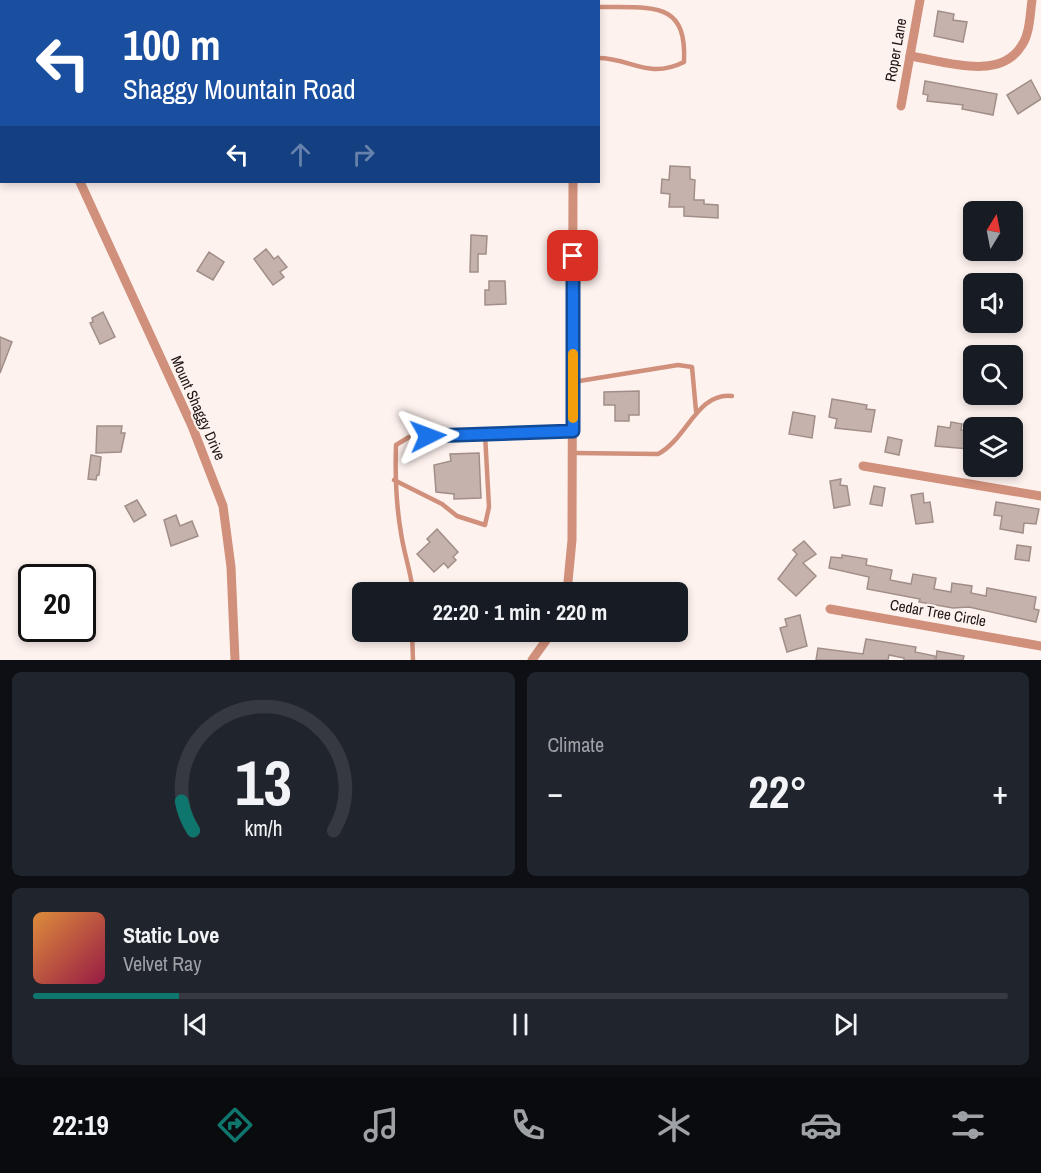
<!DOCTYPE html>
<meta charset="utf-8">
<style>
body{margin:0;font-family:"Archivo Narrow",sans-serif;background:#20242c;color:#f1f3f6;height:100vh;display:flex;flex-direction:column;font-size:22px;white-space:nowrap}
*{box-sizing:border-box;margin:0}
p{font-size:20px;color:#9ea1a6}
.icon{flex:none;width:33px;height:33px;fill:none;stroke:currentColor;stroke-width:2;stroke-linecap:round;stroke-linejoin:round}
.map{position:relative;height:660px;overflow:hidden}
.details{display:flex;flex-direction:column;gap:12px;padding:12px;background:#0d0f14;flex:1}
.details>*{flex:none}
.banner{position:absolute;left:0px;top:0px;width:600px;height:183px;box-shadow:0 3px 9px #0003;background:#1a4fa0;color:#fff;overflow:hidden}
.needle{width:39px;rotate:10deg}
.fabs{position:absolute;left:963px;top:201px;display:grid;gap:12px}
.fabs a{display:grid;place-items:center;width:60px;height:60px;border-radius:9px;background:#171b24;box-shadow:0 3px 9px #0003;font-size:30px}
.speed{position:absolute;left:18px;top:564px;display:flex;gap:12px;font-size:30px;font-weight:700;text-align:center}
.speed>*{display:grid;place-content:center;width:78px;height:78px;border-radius:50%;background:#171b24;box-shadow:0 3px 9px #0003;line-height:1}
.speed .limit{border:3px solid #111;border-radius:9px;background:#fff;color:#111}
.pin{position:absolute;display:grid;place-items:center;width:51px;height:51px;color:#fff;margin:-26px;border-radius:12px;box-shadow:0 3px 9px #0006}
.me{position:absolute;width:66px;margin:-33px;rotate:87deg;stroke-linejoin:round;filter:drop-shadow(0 0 4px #0008)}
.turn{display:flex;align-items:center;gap:21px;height:126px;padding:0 24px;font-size:27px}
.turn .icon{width:78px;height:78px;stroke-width:2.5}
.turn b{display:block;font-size:42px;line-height:51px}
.lanes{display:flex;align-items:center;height:57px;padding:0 24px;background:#0003;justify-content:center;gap:30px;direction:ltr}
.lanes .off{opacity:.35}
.big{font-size:45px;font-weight:800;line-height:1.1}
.details .tile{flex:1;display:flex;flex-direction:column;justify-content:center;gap:9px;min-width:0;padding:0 21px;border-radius:9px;background:#20242c}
.details .dial{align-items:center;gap:0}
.dial svg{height:156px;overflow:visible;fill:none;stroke:#363941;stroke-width:7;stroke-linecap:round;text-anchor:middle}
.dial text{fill:#f1f3f6;stroke:none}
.song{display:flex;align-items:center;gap:18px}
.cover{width:72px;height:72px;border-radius:9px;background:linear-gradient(135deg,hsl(30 70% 55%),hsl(340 70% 35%))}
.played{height:6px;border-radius:3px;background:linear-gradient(90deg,#0f766e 15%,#363941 15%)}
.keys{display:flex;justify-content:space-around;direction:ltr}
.heat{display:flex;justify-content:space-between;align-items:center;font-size:33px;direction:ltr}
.details .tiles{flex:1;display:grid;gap:12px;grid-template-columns:1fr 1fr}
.tile:last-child{grid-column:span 2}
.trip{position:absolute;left:352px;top:582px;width:336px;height:60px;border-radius:9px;background:#171b24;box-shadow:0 3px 9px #0003;font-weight:800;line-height:60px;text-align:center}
.menu{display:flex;height:96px;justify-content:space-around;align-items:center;background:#090b0e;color:#9ea1a6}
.menu .icon{width:42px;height:42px}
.menu .on{color:#0f766e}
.menu b{font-size:27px;color:#f1f3f6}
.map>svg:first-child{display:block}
</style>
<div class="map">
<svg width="1041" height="660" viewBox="0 0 1041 660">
<rect width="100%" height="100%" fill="#fef2ee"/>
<g fill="#c5b2ac" stroke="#a18e88" stroke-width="1.5">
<polygon points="938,11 954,14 953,20 967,22 963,42 934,36"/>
<polygon points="1031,80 1041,99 1018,114 1007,95"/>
<polygon points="925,81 997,94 993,115 962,109 963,105 927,101 928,95 923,94"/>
<polygon points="670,166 690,167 690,179 695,180 694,200 704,200 704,204 718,205 718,218 684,216 684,207 669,207 670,194 661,193 662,179 669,180"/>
<polygon points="471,235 487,236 486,254 478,254 478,272 470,272"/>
<polygon points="266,249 274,259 278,256 287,267 280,272 284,277 273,285 254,259"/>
<polygon points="209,252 224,262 213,280 197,271"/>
<polygon points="489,281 505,281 506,304 485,305 485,290 489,290"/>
<polygon points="103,312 115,337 100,344 90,323 93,322 92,318"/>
<polygon points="0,337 12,342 0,373"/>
<polygon points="639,391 639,415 629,415 629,421 615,421 615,405 604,405 604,392"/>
<polygon points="832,399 867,405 866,409 875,410 871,432 835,428 837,419 829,417"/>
<polygon points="793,412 815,416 812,438 789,434"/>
<polygon points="951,422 962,424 961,430 972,432 969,449 935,446 938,426 950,428"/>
<polygon points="97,426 122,426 121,433 125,433 121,452 96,453"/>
<polygon points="888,437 902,440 899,455 885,452"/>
<polygon points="479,453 481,498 454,499 454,494 436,492 434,465 451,461 450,454"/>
<polygon points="91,455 101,457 99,475 97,475 96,480 88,479"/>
<polygon points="841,479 840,485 847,486 850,505 834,508 830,481"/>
<polygon points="874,486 885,488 882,506 870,504"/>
<polygon points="923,493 924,503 930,502 933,522 916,524 911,495"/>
<polygon points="137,500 146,515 134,522 125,506"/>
<polygon points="996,502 1039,509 1036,524 1024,523 1023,533 1000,529 1002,516 994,515"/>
<polygon points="176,515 180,526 192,521 198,536 171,546 164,520"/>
<polygon points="437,529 458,552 453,557 456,560 448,568 444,563 434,572 417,554 430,542 427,539"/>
<polygon points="804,541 816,554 803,563 816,576 796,596 778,579 797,554 793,550"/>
<polygon points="1017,545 1031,547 1029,561 1015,559"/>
<polygon points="842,555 867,559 866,565 892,570 890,580 911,584 913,574 936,578 934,589 951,592 952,583 972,586 971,593 986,596 987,588 1036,597 1034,609 1039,610 1036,622 969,607 953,608 919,602 920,599 867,589 869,577 829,568 831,557 842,558"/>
<polygon points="800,615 807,646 787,652 780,628 787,626 785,619"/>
<polygon points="866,639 916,647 915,652 935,656 935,660 904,660 904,658 889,655 888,660 816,660 818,648 863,654"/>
<polygon points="937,651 964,656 963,660 936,660"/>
</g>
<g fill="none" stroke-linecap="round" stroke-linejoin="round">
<g stroke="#d0907b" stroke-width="4.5">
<path d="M598 7C653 8 687 0 684 62 648 80 631 58 598 58"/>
<polyline points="573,382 678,365 692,367 696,411"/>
<path d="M573 453 658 454C687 439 697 392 732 396"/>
<polyline points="394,480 442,504 457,516 485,525 489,507 485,434"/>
<path d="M413 592C411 572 404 554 401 533 396 504 395 475 396 445L409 437 571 431"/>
<polyline points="412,632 413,660"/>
</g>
<g stroke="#d0907b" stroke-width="9">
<polyline points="29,0 30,2"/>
<polyline points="573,2 573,0"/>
<path d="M910 56C944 61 1000 82 1022 45 1030 33 1030 14 1032 0"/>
<polyline points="901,106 920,0"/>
<polyline points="80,182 192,426 223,506 231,567 235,660"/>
<polyline points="863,466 1041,496"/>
<polyline points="567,592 572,540 573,182"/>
<polyline points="830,609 1041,646"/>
<polyline points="532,660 552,632"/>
</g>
</g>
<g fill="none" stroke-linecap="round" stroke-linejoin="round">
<defs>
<polyline id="route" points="428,436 573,431 573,256"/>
</defs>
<use href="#route" stroke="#114b97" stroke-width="15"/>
<use href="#route" stroke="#1a73e8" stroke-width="10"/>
<polyline stroke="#f59e0b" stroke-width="10" points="573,354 573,418"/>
</g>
<g text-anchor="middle" stroke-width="4.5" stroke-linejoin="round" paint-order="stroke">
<g font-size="15" fill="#1c1513" stroke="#fef2ee">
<text transform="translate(896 50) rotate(-80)" y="5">Roper Lane</text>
<text transform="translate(198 408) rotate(66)" y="5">Mount Shaggy Drive</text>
<text transform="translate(938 613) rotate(10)" y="5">Cedar Tree Circle</text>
</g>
</g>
</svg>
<div class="fabs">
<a><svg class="needle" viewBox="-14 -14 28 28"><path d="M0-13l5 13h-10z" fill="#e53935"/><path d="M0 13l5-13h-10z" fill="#9ea1a6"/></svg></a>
<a><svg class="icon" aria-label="sound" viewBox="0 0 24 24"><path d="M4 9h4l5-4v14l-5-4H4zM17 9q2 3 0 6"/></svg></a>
<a><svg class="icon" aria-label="search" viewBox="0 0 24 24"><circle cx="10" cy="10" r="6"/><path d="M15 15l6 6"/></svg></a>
<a><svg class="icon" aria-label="layers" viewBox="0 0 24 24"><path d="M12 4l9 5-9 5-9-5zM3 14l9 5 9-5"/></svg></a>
</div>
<div class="speed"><div class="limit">20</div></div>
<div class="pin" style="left:573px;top:256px;background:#d93025"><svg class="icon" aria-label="arrive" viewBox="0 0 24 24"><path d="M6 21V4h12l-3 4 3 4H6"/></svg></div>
<svg class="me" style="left:428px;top:436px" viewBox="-20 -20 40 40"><path d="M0-17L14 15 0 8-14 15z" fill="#1a73e8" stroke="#fff" stroke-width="4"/></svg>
<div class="trip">22:20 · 1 min · 220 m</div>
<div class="banner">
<div class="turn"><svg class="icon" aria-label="left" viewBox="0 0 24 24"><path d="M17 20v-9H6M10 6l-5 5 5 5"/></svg><div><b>100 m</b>Shaggy Mountain Road</div></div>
<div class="lanes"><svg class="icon" aria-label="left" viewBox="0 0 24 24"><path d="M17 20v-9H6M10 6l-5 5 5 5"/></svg><svg class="icon off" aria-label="ahead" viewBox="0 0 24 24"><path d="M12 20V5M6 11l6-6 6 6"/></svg><svg class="icon off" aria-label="right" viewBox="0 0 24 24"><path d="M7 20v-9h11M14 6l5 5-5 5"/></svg></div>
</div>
</div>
<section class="details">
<div class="tiles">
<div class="tile dial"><svg viewBox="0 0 100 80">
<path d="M14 69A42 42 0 1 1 86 69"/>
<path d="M14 69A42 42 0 0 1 8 54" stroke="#0f766e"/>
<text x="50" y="56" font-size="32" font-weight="700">13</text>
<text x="50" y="72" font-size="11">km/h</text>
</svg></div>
<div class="tile"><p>Climate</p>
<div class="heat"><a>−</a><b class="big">22°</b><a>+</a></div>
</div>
<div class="tile">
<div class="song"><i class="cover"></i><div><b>Static Love</b><p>Velvet Ray</p></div></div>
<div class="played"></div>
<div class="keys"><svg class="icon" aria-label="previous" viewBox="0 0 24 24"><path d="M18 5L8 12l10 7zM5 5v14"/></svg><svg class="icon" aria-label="pause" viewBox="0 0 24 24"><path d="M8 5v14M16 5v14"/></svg><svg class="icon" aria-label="next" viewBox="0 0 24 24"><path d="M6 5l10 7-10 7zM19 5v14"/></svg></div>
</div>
</div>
</section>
<nav class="menu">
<b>22:19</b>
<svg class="icon on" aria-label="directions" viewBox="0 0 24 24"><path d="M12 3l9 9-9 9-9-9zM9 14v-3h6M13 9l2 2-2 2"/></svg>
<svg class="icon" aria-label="music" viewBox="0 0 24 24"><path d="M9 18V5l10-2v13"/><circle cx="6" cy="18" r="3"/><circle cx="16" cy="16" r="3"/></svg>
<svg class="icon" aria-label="phone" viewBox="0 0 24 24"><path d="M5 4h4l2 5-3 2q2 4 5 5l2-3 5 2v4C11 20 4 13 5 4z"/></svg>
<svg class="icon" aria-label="climate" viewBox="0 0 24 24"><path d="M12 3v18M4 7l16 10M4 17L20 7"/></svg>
<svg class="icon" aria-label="car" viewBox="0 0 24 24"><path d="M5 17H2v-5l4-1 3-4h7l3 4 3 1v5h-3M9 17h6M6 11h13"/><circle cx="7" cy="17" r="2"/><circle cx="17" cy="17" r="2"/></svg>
<svg class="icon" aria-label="filters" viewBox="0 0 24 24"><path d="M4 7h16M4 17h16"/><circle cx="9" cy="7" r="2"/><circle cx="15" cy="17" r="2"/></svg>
</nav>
